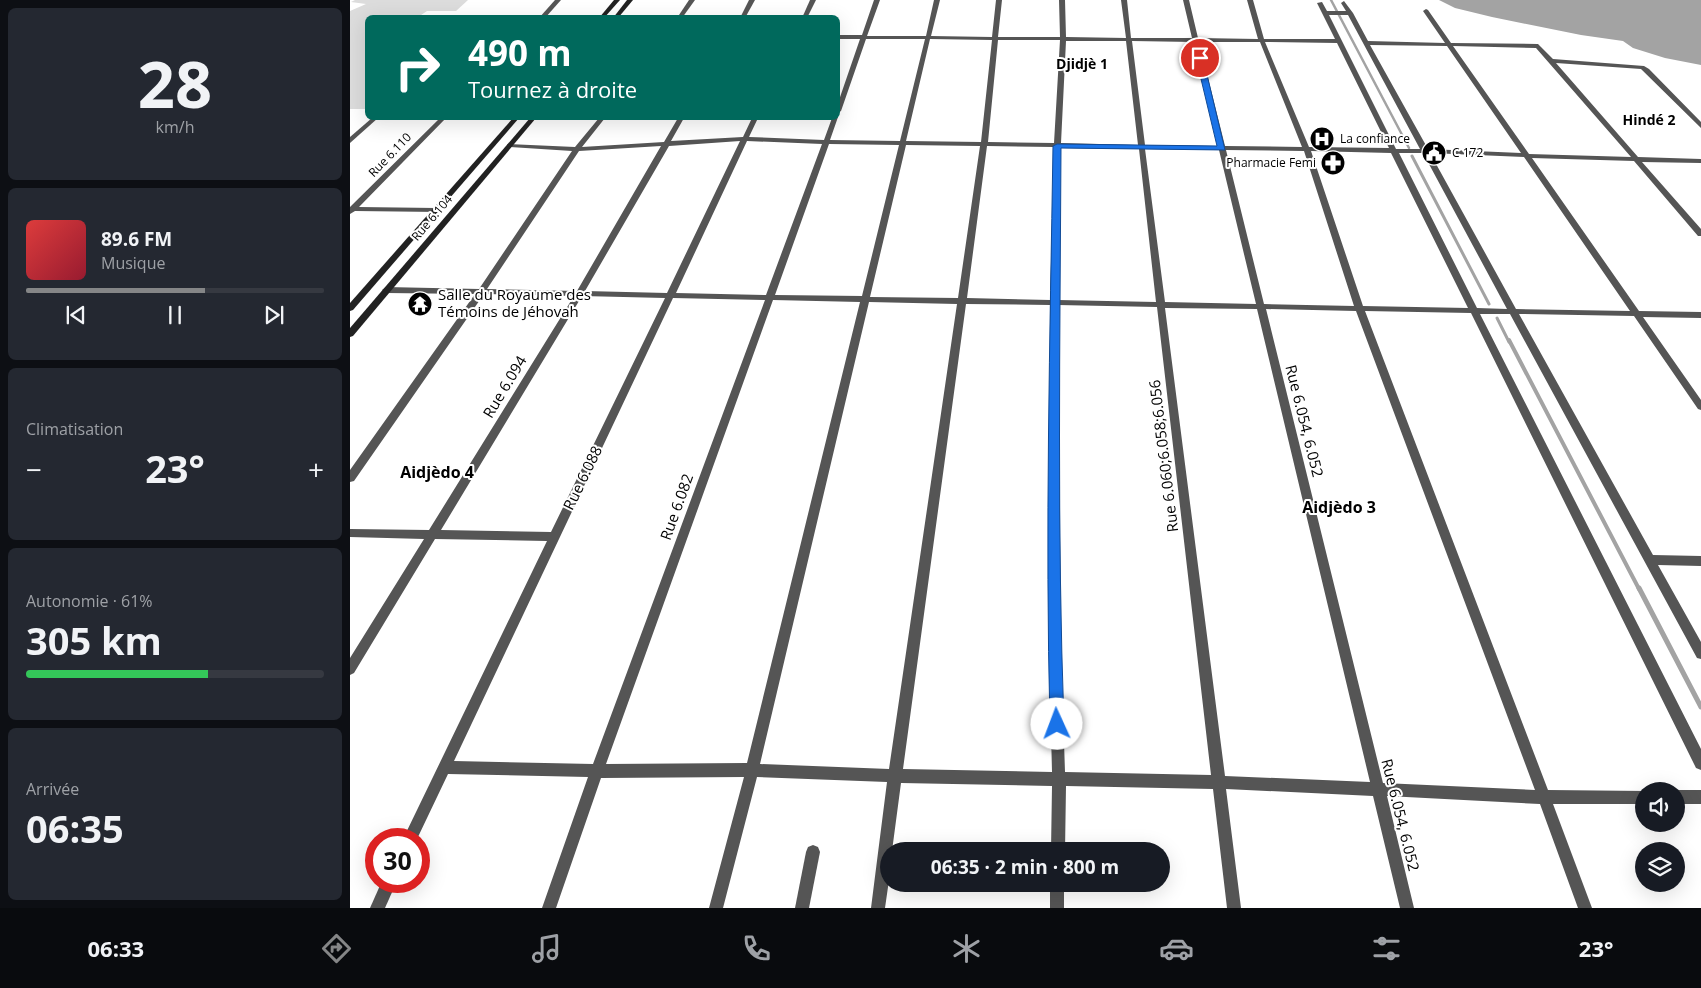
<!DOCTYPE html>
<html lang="fr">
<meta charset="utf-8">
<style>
body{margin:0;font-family:"Open Sans",sans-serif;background:#242831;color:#f1f3f6;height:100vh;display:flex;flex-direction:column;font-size:19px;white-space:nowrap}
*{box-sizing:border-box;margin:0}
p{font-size:16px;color:#9ea1a6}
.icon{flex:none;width:28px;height:28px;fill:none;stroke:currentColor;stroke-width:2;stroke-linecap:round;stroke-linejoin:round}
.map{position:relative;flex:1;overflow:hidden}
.drawer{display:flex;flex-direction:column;gap:8px;padding:8px;background:#0d0f14;width:350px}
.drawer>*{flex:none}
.hud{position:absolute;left:15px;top:15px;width:475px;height:105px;border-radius:8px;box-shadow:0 5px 20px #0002;background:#00695c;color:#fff;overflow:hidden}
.tools{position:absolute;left:1285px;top:782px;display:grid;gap:10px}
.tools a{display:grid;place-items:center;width:50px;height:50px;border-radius:50%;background:#171b24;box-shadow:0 5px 20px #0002;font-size:25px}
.speed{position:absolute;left:15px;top:828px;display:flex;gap:10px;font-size:25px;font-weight:700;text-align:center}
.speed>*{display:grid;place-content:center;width:65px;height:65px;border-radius:50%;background:#171b24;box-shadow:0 5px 20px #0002;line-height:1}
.speed .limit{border:8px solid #d22;background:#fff;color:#111}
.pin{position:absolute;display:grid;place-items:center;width:42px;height:42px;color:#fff;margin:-21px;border:2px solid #fff;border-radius:50%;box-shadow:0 1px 5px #0007}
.me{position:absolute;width:55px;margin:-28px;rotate:358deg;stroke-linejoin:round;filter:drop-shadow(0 0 4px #0008)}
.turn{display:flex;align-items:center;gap:18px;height:105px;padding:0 20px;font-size:22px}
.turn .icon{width:65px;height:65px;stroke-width:2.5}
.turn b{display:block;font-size:35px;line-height:42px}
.big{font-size:38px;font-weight:700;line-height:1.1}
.drawer .tile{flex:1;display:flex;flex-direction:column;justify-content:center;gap:8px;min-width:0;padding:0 18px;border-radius:8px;background:#242831}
.drawer .dial{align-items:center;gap:0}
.dial b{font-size:65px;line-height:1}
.song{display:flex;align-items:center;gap:15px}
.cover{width:60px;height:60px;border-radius:8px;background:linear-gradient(135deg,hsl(0 70% 55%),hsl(350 70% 35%))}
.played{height:5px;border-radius:2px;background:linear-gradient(90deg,#858687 60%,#363941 60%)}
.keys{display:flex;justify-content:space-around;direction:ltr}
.heat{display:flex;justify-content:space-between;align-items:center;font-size:28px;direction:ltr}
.charge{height:8px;border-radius:4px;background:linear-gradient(90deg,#34c759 61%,#363941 0)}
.trip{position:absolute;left:530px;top:842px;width:290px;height:50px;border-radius:25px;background:#171b24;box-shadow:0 5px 20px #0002;font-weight:700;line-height:50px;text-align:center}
.dock{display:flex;height:80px;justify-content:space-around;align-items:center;background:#090b0e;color:#9ea1a6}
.dock .icon{width:35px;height:35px}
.dock .selected{color:#858687}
.dock b{font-size:22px;color:#f1f3f6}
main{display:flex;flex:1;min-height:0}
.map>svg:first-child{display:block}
</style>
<main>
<section class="drawer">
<div class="tile dial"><b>28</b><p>km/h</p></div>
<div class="tile">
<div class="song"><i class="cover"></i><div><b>89.6 FM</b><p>Musique</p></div></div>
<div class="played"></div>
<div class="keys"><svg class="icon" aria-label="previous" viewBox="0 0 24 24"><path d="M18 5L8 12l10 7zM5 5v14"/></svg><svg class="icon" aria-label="pause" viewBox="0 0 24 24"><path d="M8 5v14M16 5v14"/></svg><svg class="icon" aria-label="next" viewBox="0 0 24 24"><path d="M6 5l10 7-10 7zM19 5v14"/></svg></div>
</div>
<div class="tile"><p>Climatisation</p>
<div class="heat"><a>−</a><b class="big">23°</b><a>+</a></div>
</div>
<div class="tile"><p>Autonomie · 61%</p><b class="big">305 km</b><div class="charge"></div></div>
<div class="tile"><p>Arrivée</p><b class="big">06:35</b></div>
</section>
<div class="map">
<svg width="1351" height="908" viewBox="0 0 1351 908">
<rect width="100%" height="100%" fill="#fff"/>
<polygon fill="#dcdcdc" points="5,0 118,0 106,11 77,11 68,17 18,18 17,109 0,109 0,11 16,4 1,2"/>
<polygon fill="#a3a3a3" points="1089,0 1351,0 1351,65 1315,58 1283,48 1273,41 1231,35 1142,17 1105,8"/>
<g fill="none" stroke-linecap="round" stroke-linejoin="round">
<polyline stroke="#a3a3a3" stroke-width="2.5" points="981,0 1059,148"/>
<g stroke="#a3a3a3" stroke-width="3">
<polyline points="1062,156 1139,304"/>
<polyline points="1147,318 1159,342"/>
</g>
<polyline stroke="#a3a3a3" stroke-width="4" points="1159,340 1289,589"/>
<polyline stroke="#a3a3a3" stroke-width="5" points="1289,588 1351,707"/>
<g fill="#555" fill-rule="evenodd">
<polygon points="205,0 211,0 195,18 189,18"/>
<polygon points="339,0 345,0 332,18 327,18"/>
<polygon points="399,0 405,0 395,18 390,18"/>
<polygon points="460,0 466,0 457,18 452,18"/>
<path d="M524 0H530L517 36H576L584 0H590L581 36 642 37 646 0H652L648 37H710L709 0H715L716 37 776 38 771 0H777L781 38H842L833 0H839L848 38 908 39 897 0H903L914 39H985L967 3 972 2 977 11H996L991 3 994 1 1003 13 1018 41 1095 43 1073 11 1076 9 1078 10 1101 43 1188 44 1203 59 1294 66 1299 69 1351 122V128L1291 69 1206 63 1288 157 1351 159V163L1292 162 1351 229V236H1348L1284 161 1182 158 1289 311 1351 312V318L1293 317 1351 400V410L1348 409 1284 316 1169 314 1303 555 1351 556V566L1308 565 1351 642V659L1347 658 1160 314H1130L1351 749V770L1346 768 1121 313 1015 311 1198 790 1296 791H1294V804H1203L1242 908H1228L1190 804 1037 796 1064 908H1050L1023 796 876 789 891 908H877L863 789 716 786 715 851H701L702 786 551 783 542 851H539V880L535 908H521L537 782 407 777 373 908H359L394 777 251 778 206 908H192L238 777 98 774 67 839H53L197 541 85 539 4 673 0 675V658L74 539 0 537V529L79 530 224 296 134 294 4 481 0 482V470L125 294 36 293 32 290 36 287 129 289 222 151 160 147 157 145 158 144 225 147 249 118H255L232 147 314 142 328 118H334L321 141 393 137 402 118H408L399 137 474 140 482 118 488 117 480 140 550 141 575 39H516L491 111 488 113V103L510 39H488V35H512ZM979 15H998L1070 149H1046ZM580 39 642 40 631 142 556 141ZM648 40H710L704 143 638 142ZM716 41H776L788 145 711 143ZM782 41 843 42 868 146 795 145ZM849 42H910L952 147 875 146ZM915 42 987 43 1039 148 959 147ZM1020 45 1097 46 1171 153 1078 149ZM1103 46 1186 48 1281 157 1179 154ZM390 141 317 293 235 291 319 146ZM397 141 472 144 416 295 326 293ZM479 144 549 145 512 296 425 295ZM556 145 630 146 608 298 520 297ZM311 146 227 291 137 289 229 151ZM637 146 704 147 700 300 617 298ZM710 148 789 149 806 302 708 300ZM795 149 869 150 906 304 815 302ZM876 150 954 151 1004 306 914 304ZM961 151 1041 153 1118 308 1013 306ZM1049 153H1073L1157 309 1127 308ZM1080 153 1174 157 1280 311 1166 309ZM232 296 315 298 201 532 91 530ZM323 298 415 300 243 764 104 761ZM423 300 510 302 397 763 256 764ZM519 302 607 304 539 769 410 764ZM616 304 700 305 699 651 702 772 553 769ZM708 305 807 307 861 775 715 772 711 651ZM815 308 907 309 1020 782 875 776ZM916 309 1006 311 1185 790 1033 783Z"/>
<polygon points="22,118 28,118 0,143 0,137"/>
<polygon points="90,118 96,118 9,207 86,208 90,210 89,212 5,211 0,214 0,207"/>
<polygon points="1326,790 1351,790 1351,804 1326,804 1326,791 1324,791"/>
<polygon points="463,845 468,847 470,852 459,908 445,908 456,852 458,847"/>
<polygon points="32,881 47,881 35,908 20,908"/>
<rect x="700" y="884" width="14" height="24"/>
</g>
<g fill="#222" fill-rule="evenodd">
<polygon points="264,0 270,0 254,18 249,18"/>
<polygon points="277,0 283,0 268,18 263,18"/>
<polygon points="163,118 169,118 3,310 0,311 0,303"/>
<polygon points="180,118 186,118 3,336 0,337 0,328"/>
</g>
</g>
<path fill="#1a73e8" stroke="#114b97" d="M850 56 853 58 875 150 711 148C710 340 707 532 714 724L712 729 707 731 702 729 700 724C695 531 700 339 703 146L707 144 867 146 846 58Z"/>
<defs>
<symbol id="hospital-disc" viewBox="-11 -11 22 22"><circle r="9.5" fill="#000" stroke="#fff"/><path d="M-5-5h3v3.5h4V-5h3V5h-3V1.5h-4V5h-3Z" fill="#fff"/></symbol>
<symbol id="civic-disc" viewBox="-11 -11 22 22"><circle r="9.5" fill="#000" stroke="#fff"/><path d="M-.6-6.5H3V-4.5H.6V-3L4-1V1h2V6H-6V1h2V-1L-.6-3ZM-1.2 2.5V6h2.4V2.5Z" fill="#fff"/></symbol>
<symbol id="pharmacy-disc" viewBox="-11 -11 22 22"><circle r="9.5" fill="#000" stroke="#fff"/><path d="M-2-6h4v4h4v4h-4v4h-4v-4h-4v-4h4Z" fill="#fff"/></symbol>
<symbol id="temple-disc" viewBox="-11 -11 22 22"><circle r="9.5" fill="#000" stroke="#fff"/><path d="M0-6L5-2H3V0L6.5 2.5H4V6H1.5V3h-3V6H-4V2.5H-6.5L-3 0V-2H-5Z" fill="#fff"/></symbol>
</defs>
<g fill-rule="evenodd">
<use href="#hospital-disc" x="958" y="125" width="28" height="28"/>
<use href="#civic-disc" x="1070" y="139" width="28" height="28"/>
<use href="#pharmacy-disc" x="969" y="149" width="28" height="28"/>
<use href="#temple-disc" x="56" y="290" width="28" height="28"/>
</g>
<g text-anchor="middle" stroke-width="4" stroke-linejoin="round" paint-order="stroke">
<g font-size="12" fill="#000" stroke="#fff" text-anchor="start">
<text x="990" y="143">La confiance</text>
<text x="1102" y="157">C 172</text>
<text x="966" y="167" text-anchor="end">Pharmacie Femi</text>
</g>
<g font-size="12" fill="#000" stroke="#fff">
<text transform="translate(40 155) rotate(-46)" y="4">Rue 6.110</text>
<text transform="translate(82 218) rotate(-50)" y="4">Rue 6.104</text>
</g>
<g font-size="14" font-weight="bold" fill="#000" stroke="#fff">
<text x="732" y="69">Djidjè 1</text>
<text x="1299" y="125">Hindé 2</text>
</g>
<g font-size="15" fill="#000" stroke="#fff" text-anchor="start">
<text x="88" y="300">Salle du Royaume des<tspan x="88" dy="17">Témoins de Jéhovah</tspan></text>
</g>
<g font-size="15" fill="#000" stroke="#fff">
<text transform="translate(155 387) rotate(-59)" y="5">Rue 6.094</text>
<text transform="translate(954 421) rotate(76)" y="5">Rue 6.054, 6.052</text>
<text transform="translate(814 456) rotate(-97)" y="5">Rue 6.060;6.058;6.056</text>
<text transform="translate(233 478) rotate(-64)" y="5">Rue 6.088</text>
<text transform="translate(327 507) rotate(-70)" y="5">Rue 6.082</text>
<text transform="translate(1050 815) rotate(76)" y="5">Rue 6.054, 6.052</text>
</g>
<g font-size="16" font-weight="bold" fill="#000" stroke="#fff">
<text x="87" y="478">Aidjèdo 4</text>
<text x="989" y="513">Aidjèdo 3</text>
</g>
</g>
</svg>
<div class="tools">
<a><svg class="icon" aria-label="sound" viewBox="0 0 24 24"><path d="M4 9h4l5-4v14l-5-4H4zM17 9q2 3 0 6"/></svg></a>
<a><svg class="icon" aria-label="layers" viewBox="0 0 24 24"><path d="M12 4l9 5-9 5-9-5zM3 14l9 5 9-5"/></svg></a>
</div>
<div class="speed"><div class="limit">30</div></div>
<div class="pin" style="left:850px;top:58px;background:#d93025"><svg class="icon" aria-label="arrive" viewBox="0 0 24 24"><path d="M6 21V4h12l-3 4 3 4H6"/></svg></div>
<svg class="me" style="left:707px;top:724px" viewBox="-20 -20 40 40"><circle r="19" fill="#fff"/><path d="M0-13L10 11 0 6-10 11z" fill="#1a73e8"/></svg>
<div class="trip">06:35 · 2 min · 800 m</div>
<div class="hud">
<div class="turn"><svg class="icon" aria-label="right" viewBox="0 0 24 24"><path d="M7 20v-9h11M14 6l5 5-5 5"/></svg><div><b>490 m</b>Tournez à droite</div></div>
</div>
</div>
</main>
<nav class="dock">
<b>06:33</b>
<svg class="icon selected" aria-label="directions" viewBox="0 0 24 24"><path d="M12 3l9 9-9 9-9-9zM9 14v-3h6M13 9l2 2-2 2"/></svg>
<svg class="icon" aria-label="music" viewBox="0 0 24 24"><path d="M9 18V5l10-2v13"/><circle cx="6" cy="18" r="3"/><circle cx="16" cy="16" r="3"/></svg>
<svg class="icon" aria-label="phone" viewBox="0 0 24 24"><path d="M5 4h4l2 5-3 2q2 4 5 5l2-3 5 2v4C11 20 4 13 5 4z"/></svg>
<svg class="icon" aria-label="climate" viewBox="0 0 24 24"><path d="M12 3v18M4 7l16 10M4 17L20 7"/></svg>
<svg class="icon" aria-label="car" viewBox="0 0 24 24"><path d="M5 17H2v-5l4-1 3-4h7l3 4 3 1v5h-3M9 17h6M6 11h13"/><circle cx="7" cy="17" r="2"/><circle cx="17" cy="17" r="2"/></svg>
<svg class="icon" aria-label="filters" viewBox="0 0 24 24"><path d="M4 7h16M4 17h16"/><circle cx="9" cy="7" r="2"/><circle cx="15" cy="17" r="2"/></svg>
<b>23°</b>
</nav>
